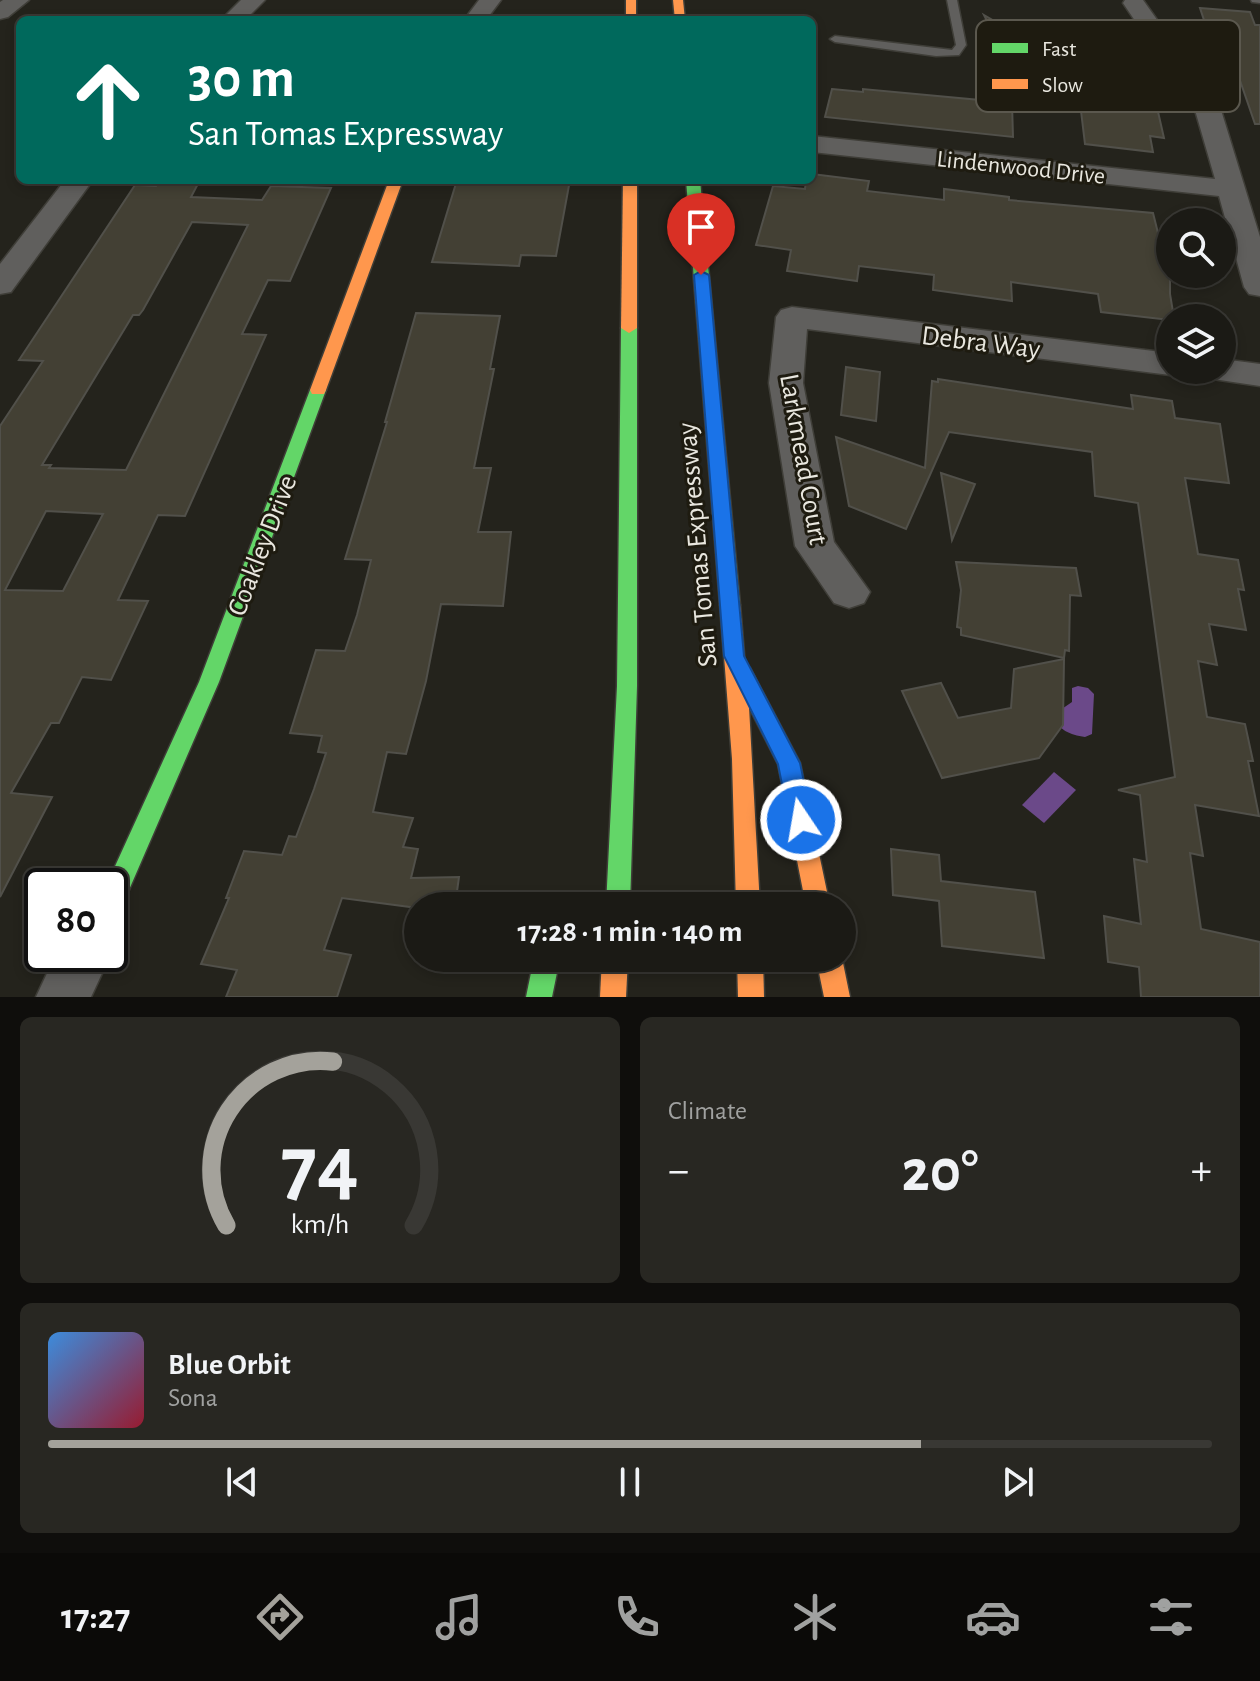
<!DOCTYPE html>
<meta charset="utf-8">
<style>
body{margin:0;font-family:"Alegreya Sans",sans-serif;background:#282722;color:#f1f3f6;height:100vh;display:flex;flex-direction:column;font-size:30px;white-space:nowrap}
*{box-sizing:border-box;margin:0}
p{font-size:26px;color:#a0a1a0}
.icon{flex:none;width:44px;height:44px;fill:none;stroke:currentColor;stroke-width:2;stroke-linecap:round;stroke-linejoin:round}
.map{position:relative;height:997px;overflow:hidden}
.details{display:flex;flex-direction:column;gap:20px;padding:20px;background:#0f0e0c;flex:1}
.details>*{flex:none}
.banner{position:absolute;left:16px;top:16px;width:800px;height:168px;border-radius:12px;box-shadow:0 4px 12px #0003,0 0 0 2px #393834;background:#00695c;color:#fff;overflow:hidden}
.controls{position:absolute;left:1156px;top:208px;display:grid;gap:16px}
.controls a{display:grid;place-items:center;width:80px;height:80px;border-radius:50%;background:#1b1a15;box-shadow:0 4px 12px #0003,0 0 0 2px #393834;font-size:40px}
.speed{position:absolute;left:24px;top:868px;display:flex;gap:16px;font-size:40px;font-weight:700;text-align:center}
.speed>*{display:grid;place-content:center;width:104px;height:104px;border-radius:50%;background:#1b1a15;box-shadow:0 4px 12px #0003,0 0 0 2px #393834;line-height:1}
.speed .limit{border:4px solid #111;border-radius:12px;background:#fff;color:#111}
.pin{position:absolute;display:grid;place-items:center;width:68px;height:68px;color:#fff;margin:-82px -34px;border-radius:50% 50% 50% 0;rotate:-45deg;box-shadow:0 0 8px #0007}
.pin .icon{rotate:45deg}
.me{position:absolute;width:88px;margin:-44px;rotate:348deg;stroke-linejoin:round;filter:drop-shadow(0 0 6px #0008)}
.turn{display:flex;align-items:center;gap:28px;height:168px;padding:0 40px;font-size:36px}
.turn .icon{width:104px;height:104px;stroke-width:2.5}
.turn b{display:block;font-size:56px;line-height:68px}
.big{font-size:60px;font-weight:600;line-height:1.1}
.details .tile{flex:1;display:flex;flex-direction:column;justify-content:center;gap:12px;min-width:0;padding:0 28px;border-radius:12px;background:#282722}
.details .dial{align-items:center;gap:0}
.dial svg{height:208px;overflow:visible;fill:none;stroke:#393834;stroke-width:7;stroke-linecap:round;text-anchor:middle}
.dial text{fill:#f1f3f6;stroke:none}
.song{display:flex;align-items:center;gap:24px}
.cover{width:96px;height:96px;border-radius:12px;background:linear-gradient(135deg,hsl(210 70% 55%),hsl(350 70% 35%))}
.played{height:8px;border-radius:4px;background:linear-gradient(90deg,#a4a29b 75%,#393834 75%)}
.keys{display:flex;justify-content:space-around;direction:ltr}
.heat{display:flex;justify-content:space-between;align-items:center;font-size:44px;direction:ltr}
.details .tiles{flex:1;display:grid;gap:20px;grid-template-columns:1fr 1fr}
.tile:last-child{grid-column:span 2}
.trip{position:absolute;left:404px;top:892px;width:452px;height:80px;border-radius:40px;background:#1b1a15;box-shadow:0 4px 12px #0003,0 0 0 2px #393834;font-weight:600;line-height:80px;text-align:center}
.tab-bar{display:flex;height:128px;justify-content:space-around;align-items:center;background:#0b0a08;color:#a0a1a0}
.tab-bar .icon{width:56px;height:56px}
.tab-bar .on{color:#a4a29b}
.tab-bar b{font-size:36px;color:#f1f3f6}
.map>svg:first-child{display:block}
</style>
<div class="map">
<svg width="1260" height="997" viewBox="0 0 1260 997">
<rect width="100%" height="100%" fill="#24231c"/>
<g fill="#6b4989">
<path d="M1078 686 1088 688 1094 694 1092 734 1085 737C1070 735 1058 730 1053 715L1072 702V688Z"/>
<polygon points="1054,772 1076,790 1044,823 1022,805"/>
</g>
<g fill="#434034" stroke="#51504a" stroke-width="2" fill-rule="evenodd">
<polygon points="1200,8 1250,12 1255,25 1260,25 1260,124 1255,124 1235,66 1231,66 1221,42 1211,41"/>
<polygon points="984,15 1086,74 1151,81 1164,138 1150,136 1153,152 1085,144 1081,111 1011,69"/>
<polygon points="832,89 863,92 863,89 1012,103 1013,137 825,117"/>
<polygon points="812,174 869,181 867,191 944,200 944,189 1009,197 1009,200 1153,213 1158,233 1170,234 1170,294 1174,318 1170,320 1101,312 1098,294 1011,282 1012,301 933,290 934,275 859,266 857,281 787,271 791,250 756,245 773,186 805,189 806,180 812,180"/>
<path d="M160 180H200L191 197 262 200 271 186 331 188 290 281 268 280 242 334 266 335 185 516 158 515 118 600 148 601 111 680 82 677 59 723H51L11 793 52 797 0 897V426L43 361 19 360 135 185 156 186ZM192 222 248 225 126 470 49 468 51 465H42L133 315H139L143 310ZM46 511 103 514 63 591 5 590Z"/>
<polygon points="457,180 570,180 556,256 521,255 519,266 432,262"/>
<polygon points="416,313 500,316 490,369 494,369 474,468 491,468 478,532 511,532 503,606 441,604 426,681 406,754 387,752 373,812 413,818 403,847 418,849 411,878 459,877 455,906 418,905 418,908 342,898 324,950 351,955 337,997 226,997 237,970 201,964 229,898 226,898 244,851 282,855 289,836 296,837 314,789 326,753 318,752 322,736 290,733 316,650 345,651 357,615 371,560 345,559 387,422 385,422"/>
<polygon points="846,367 880,372 876,421 841,415"/>
<polygon points="938,379 1133,409 1131,395 1172,401 1175,418 1220,424 1229,483 1185,478 1198,554 1238,560 1244,590 1238,589 1246,630 1209,624 1217,665 1198,661 1207,717 1245,724 1253,761 1248,761 1259,816 1195,805 1203,856 1190,853 1201,929 1260,942 1260,997 1141,997 1139,967 1108,962 1104,916 1141,924 1134,859 1147,862 1140,795 1118,790 1175,777 1138,503 1095,496 1092,452 949,432 906,529 849,506 836,437 925,468 932,381 938,382"/>
<polygon points="941,473 975,484 952,540"/>
<polygon points="956,562 1076,568 1081,596 1070,595 1069,651 1065,650 1064,658 961,635 961,628 957,627 961,590"/>
<polygon points="1064,659 1063,725 1039,758 942,778 902,691 941,683 958,718 1011,708 1014,669"/>
<polygon points="891,849 939,855 941,881 1035,892 1044,958 942,946 939,901 893,895"/>
</g>
<g fill="none" stroke-linecap="round" stroke-linejoin="round">
<defs>
<g id="lane">
<polygon points="947,0 957,0 966,45 959,55 936,56 835,42 830,39 835,36 952,50 956,45"/>
<polygon points="1251,0 1260,0 1260,3 1252,2"/>
</g>
<g id="street">
<polygon points="3,0 29,0 8,17 0,19 0,2"/>
<polygon points="241,0 265,0 245,20 221,20"/>
<polygon points="479,0 501,0 486,20 464,20"/>
<polygon points="1125,0 1143,0 1221,110 1260,237 1260,296 1249,294 1244,287 1219,196 812,152 812,136 1215,179 1195,110 1159,57 1106,54 1102,49 1106,44 1150,43 1123,3"/>
<polygon points="65,180 93,180 11,292 0,294 0,264"/>
<polygon points="792,307 1170,353 1170,370 1183,370 1170,375 807,329 803,383 834,542 870,592 864,603 849,608 834,603 795,546 769,383 776,317 781,310"/>
<polygon points="1222,359 1260,364 1260,386 1206,378 1201,370 1222,370"/>
<polygon points="110,953 111,954 91,997 36,997 56,954"/>
</g>
<g id="fast">
<polygon points="686,180 700,180 740,605 737,611 730,613 723,611 720,605"/>
<polygon points="629,323 637,328 637,686 630,906 606,906 617,686 621,328"/>
<polygon points="318,385 326,390 219,682 119,913 110,916 110,886 106,886 199,682 310,390"/>
<polygon points="534,958 560,958 552,997 526,997"/>
</g>
<g id="slow">
<rect x="626" y="0" width="10" height="20"/>
<polygon points="673,0 683,0 685,20 675,20"/>
<polygon points="389,180 403,180 326,390 324,394 312,394 310,390"/>
<polygon points="623,180 637,180 637,328 629,333 621,328"/>
<polygon points="730,597 737,599 740,605 745,666 750,668 800,763 830,906 806,906 778,764 749,707 760,906 736,906 732,759 720,605 723,599"/>
<polygon points="602,958 628,958 626,997 600,997"/>
<polygon points="737,958 763,958 764,997 738,997"/>
<polygon points="816,958 842,958 850,997 824,997"/>
</g>
</defs>
<use href="#lane" stroke="#3f3e38" stroke-width="3"/>
<use href="#street" stroke="#3f3e38" stroke-width="3"/>
<use href="#fast" stroke="#3f3e38" stroke-width="3"/>
<use href="#slow" stroke="#3f3e38" stroke-width="3"/>
<use href="#lane" fill="#605f5d" fill-rule="evenodd"/>
<use href="#street" fill="#605f5d" fill-rule="evenodd"/>
<use href="#fast" fill="#63d668" fill-rule="evenodd"/>
<use href="#slow" fill="#ff974d" fill-rule="evenodd"/>
</g>
<polygon fill="#1a73e8" stroke="#114b97" stroke-width="2" points="701,271 709,275 744,656 800,763 812,820 809,828 801,831 793,828 789,820 778,764 724,656 694,275"/>
<g text-anchor="middle" stroke-width="6" stroke-linejoin="round" paint-order="stroke">
<g font-size="24" fill="#e9e7df" stroke="#1e1b10">
<text transform="translate(1021 167) rotate(6)" y="8">Lindenwood Drive</text>
</g>
<g font-size="28" fill="#e9e7df" stroke="#1e1b10">
<text transform="translate(981 341) rotate(7)" y="10">Debra Way</text>
<text transform="translate(805 459) rotate(80)" y="10">Larkmead Court</text>
<text transform="translate(261 545) rotate(-69)" y="10">Coakley Drive</text>
<text transform="translate(696 545) rotate(-95)" y="10">San Tomas Expressway</text>
</g>
</g>
<rect x="976" y="20" width="264" height="92" rx="12" fill="#1e1b10" stroke="#5b584e" stroke-width="2"/>
<rect x="992" y="43" width="36" height="10" fill="#63d668"/>
<rect x="992" y="79" width="36" height="10" fill="#ff974d"/>
<g font-size="22" fill="#e9e7df">
<text x="1042" y="56">Fast</text>
<text x="1042" y="92">Slow</text>
</g>
</svg>
<div class="controls">
<a><svg class="icon" aria-label="search" viewBox="0 0 24 24"><circle cx="10" cy="10" r="6"/><path d="M15 15l6 6"/></svg></a>
<a><svg class="icon" aria-label="layers" viewBox="0 0 24 24"><path d="M12 4l9 5-9 5-9-5zM3 14l9 5 9-5"/></svg></a>
</div>
<div class="speed"><div class="limit">80</div></div>
<div class="pin" style="left:701px;top:275px;background:#d93025"><svg class="icon" aria-label="arrive" viewBox="0 0 24 24"><path d="M6 21V4h12l-3 4 3 4H6"/></svg></div>
<svg class="me" style="left:801px;top:820px" viewBox="-20 -20 40 40"><circle r="17" fill="#1a73e8" stroke="#fff" stroke-width="3"/><path d="M0-11L8 9 0 5-8 9z" fill="#fff"/></svg>
<div class="trip">17:28 · 1 min · 140 m</div>
<div class="banner">
<div class="turn"><svg class="icon" aria-label="ahead" viewBox="0 0 24 24"><path d="M12 20V5M6 11l6-6 6 6"/></svg><div><b>30 m</b>San Tomas Expressway</div></div>
</div>
</div>
<section class="details">
<div class="tiles">
<div class="tile dial"><svg viewBox="0 0 100 80">
<path d="M14 69A42 42 0 1 1 86 69"/>
<path d="M14 69A42 42 0 0 1 55 6" stroke="#a4a29b"/>
<text x="50" y="56" font-size="32" font-weight="700">74</text>
<text x="50" y="72" font-size="11">km/h</text>
</svg></div>
<div class="tile"><p>Climate</p>
<div class="heat"><a>−</a><b class="big">20°</b><a>+</a></div>
</div>
<div class="tile">
<div class="song"><i class="cover"></i><div><b>Blue Orbit</b><p>Sona</p></div></div>
<div class="played"></div>
<div class="keys"><svg class="icon" aria-label="previous" viewBox="0 0 24 24"><path d="M18 5L8 12l10 7zM5 5v14"/></svg><svg class="icon" aria-label="pause" viewBox="0 0 24 24"><path d="M8 5v14M16 5v14"/></svg><svg class="icon" aria-label="next" viewBox="0 0 24 24"><path d="M6 5l10 7-10 7zM19 5v14"/></svg></div>
</div>
</div>
</section>
<nav class="tab-bar">
<b>17:27</b>
<svg class="icon on" aria-label="directions" viewBox="0 0 24 24"><path d="M12 3l9 9-9 9-9-9zM9 14v-3h6M13 9l2 2-2 2"/></svg>
<svg class="icon" aria-label="music" viewBox="0 0 24 24"><path d="M9 18V5l10-2v13"/><circle cx="6" cy="18" r="3"/><circle cx="16" cy="16" r="3"/></svg>
<svg class="icon" aria-label="phone" viewBox="0 0 24 24"><path d="M5 4h4l2 5-3 2q2 4 5 5l2-3 5 2v4C11 20 4 13 5 4z"/></svg>
<svg class="icon" aria-label="climate" viewBox="0 0 24 24"><path d="M12 3v18M4 7l16 10M4 17L20 7"/></svg>
<svg class="icon" aria-label="car" viewBox="0 0 24 24"><path d="M5 17H2v-5l4-1 3-4h7l3 4 3 1v5h-3M9 17h6M6 11h13"/><circle cx="7" cy="17" r="2"/><circle cx="17" cy="17" r="2"/></svg>
<svg class="icon" aria-label="filters" viewBox="0 0 24 24"><path d="M4 7h16M4 17h16"/><circle cx="9" cy="7" r="2"/><circle cx="15" cy="17" r="2"/></svg>
</nav>
